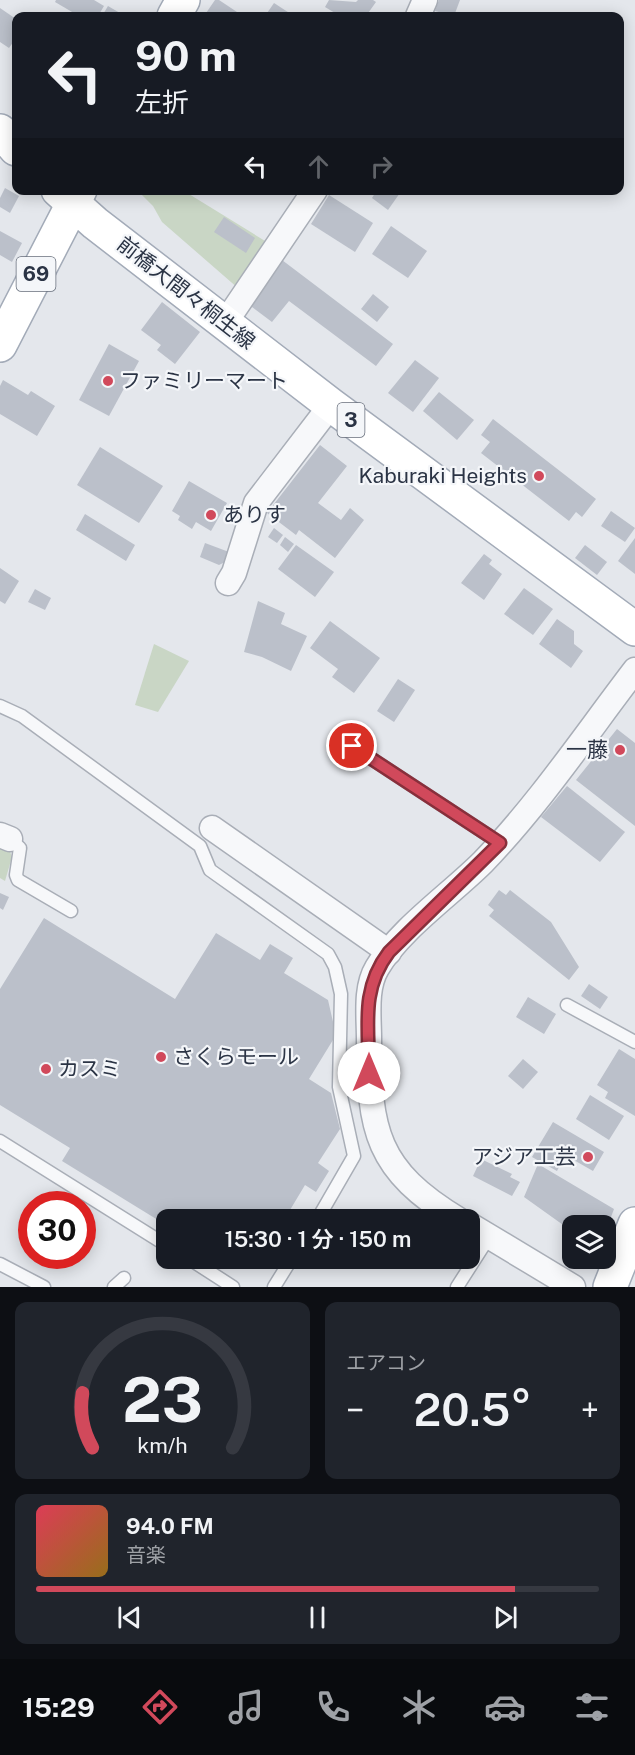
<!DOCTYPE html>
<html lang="ja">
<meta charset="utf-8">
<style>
body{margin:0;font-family:"Public Sans","Noto Sans JP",sans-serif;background:#20242c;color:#f1f3f6;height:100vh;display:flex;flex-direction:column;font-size:22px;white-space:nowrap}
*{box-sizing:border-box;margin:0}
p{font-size:20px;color:#9ea1a6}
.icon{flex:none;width:33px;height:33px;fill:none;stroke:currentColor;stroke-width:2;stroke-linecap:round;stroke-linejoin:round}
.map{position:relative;height:1287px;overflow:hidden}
.details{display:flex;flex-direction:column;gap:15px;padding:15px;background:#0d0f14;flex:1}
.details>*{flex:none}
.top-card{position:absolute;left:12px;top:12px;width:612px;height:183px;border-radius:12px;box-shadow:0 3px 15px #0003;background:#171b24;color:#f1f3f6;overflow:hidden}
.controls{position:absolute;left:562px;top:1215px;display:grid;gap:12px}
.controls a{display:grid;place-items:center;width:54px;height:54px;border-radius:12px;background:#171b24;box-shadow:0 3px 15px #0003;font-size:30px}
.speed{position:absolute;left:18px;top:1191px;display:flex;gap:12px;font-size:30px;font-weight:700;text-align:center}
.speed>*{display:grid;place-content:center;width:78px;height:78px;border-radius:50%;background:#171b24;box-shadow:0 3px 15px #0003;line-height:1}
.speed .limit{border:9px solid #d22;background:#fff;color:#111}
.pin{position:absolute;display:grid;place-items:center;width:51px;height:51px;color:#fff;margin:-26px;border:3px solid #fff;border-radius:50%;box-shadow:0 2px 6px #0007}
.me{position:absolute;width:66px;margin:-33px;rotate:0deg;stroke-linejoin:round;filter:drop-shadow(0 0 4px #0008)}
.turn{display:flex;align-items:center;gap:21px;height:126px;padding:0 24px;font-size:27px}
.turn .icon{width:78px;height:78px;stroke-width:2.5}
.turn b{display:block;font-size:42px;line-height:51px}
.lanes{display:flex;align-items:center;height:57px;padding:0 24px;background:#0003;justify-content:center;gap:30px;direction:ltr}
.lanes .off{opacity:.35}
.big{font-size:45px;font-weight:600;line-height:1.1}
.details .widget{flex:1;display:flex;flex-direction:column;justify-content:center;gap:9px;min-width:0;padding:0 21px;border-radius:12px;background:#20242c}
.details .dial{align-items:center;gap:0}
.dial svg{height:156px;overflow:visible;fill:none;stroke:#363941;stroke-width:7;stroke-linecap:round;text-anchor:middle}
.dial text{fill:#f1f3f6;stroke:none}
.song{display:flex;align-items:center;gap:18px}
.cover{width:72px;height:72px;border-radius:9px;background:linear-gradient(135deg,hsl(350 70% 55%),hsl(40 70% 35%))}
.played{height:6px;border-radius:3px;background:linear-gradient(90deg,#d1495b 85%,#363941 85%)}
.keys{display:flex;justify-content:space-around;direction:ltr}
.heat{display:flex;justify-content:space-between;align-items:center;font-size:33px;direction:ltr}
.details .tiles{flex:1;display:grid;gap:15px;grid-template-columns:1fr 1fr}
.widget:last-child{grid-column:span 2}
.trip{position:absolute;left:156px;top:1209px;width:324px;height:60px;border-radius:12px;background:#171b24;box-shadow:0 3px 15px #0003;font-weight:600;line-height:60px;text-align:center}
.menu{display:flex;height:96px;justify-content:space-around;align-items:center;background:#090b0e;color:#9ea1a6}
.menu .icon{width:42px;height:42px}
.menu .on{color:#d1495b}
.menu b{font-size:27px;color:#f1f3f6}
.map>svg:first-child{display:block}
</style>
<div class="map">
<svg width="635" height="1287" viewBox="0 0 635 1287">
<rect width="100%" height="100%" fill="#e4e7ec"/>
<g fill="#c9d6c5">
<polygon points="138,191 184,191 270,244 239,289 162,222 153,206"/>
<polygon points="154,644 189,661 158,712 135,705"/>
<polygon points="0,845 9,849 12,857 5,881 0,878"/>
</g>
<g fill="#bbc0ca">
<polygon points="56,0 94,0 104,6 98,16 79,16 55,2"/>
<polygon points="215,0 219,0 243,16 204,16"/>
<polygon points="329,0 356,2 358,0 373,0 376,2 366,16 351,14 340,16 325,7"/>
<polygon points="439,0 460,0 454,16 435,11"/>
<polygon points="274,3 294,16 265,16"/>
<polygon points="108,6 125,16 102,16"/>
<polygon points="0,8 16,19 16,38 9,48 0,42"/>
<polygon points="5,188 19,196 10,213 0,207 0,198"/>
<polygon points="377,190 402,190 388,210 372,198"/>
<polygon points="329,195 373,223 355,252 311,224"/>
<polygon points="224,217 255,238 246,253 214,232"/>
<polygon points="391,226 427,251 408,278 372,254"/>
<polygon points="0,231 22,243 12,262 0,255"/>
<polygon points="282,260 393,344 376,366 289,301 272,322 248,304"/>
<polygon points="373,294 389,307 377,322 361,309"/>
<polygon points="162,302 200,332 175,364 157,350 161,345 141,330"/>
<polygon points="109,344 139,361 109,416 79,400"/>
<polygon points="415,360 439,378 413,412 388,393"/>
<polygon points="3,380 28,395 31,391 55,406 37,436 0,414 0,386"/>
<polygon points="439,392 474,420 457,440 423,411"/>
<polygon points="493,419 596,499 582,517 576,512 569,521 481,453 490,442 481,435"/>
<polygon points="320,445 347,466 318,503 341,520 350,508 364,520 335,558 299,530 296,535 267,513"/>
<polygon points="100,447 163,486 139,523 77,485"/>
<polygon points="189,481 227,503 211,531 196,522 192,529 178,520 180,516 172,511"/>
<polygon points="611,511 635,528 625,542 601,526"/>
<polygon points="85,514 135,545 126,561 76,530"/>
<polygon points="274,528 283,535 277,543 268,537"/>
<polygon points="285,537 294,544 288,552 280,545"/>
<polygon points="635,538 635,574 618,561"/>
<polygon points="205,543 229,552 227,561 219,565 200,557"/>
<polygon points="296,545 334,572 315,597 278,569"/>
<polygon points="585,545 607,562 597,575 575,558"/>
<polygon points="484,554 492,560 489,564 502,574 484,600 461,583"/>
<polygon points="0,568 19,581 5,604 0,601"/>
<polygon points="524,588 553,609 533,635 504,614"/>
<polygon points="35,589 51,598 45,610 28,602"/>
<polygon points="258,601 285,613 281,624 307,636 291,671 262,657 244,652"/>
<polygon points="557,619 574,631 574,644 583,651 571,668 539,644"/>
<polygon points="330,621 380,658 354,693 332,677 338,669 310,648"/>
<polygon points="398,679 415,690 394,722 377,711"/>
<polygon points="617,729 635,743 635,826 576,780"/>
<polygon points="567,786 625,832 600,862 541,817"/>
<polygon points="499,890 506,895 510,890 551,922 579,967 569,980 489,916 494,910 488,905"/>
<polygon points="0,893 9,897 3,910 0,908"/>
<polygon points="44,918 175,999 216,933 260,960 270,944 293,958 284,973 328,1000 336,1035 309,1079 331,1093 340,1129 318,1163 329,1171 316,1192 305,1185 284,1220 188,1220 178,1213 174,1220 166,1220 166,1225 62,1161 70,1148 0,1105 0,989"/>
<polygon points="589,984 608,997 600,1009 581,996"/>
<polygon points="528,997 556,1014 544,1034 516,1017"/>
<polygon points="619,1049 635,1059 635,1116 605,1098 608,1092 597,1085"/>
<polygon points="523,1059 538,1072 523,1089 508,1076"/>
<polygon points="590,1095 624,1116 609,1140 576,1119"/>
<polygon points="553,1122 604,1152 593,1171 565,1155 557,1171 532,1157"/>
<polygon points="481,1159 512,1174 510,1177 520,1182 512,1196 473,1176"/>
<polygon points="538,1164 614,1209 608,1225 573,1226 573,1230 566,1227 524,1197"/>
</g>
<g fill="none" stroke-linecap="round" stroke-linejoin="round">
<defs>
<g id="lane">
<polyline points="0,706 22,716 200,846 210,870 328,954 335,967 341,994 339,1087 354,1156 317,1220"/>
<polyline points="352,746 500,843"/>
<polyline points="10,839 20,848 16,875 18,880 71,911"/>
<polyline points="567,1005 635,1042"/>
<polyline points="0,1141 166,1245"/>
<polyline points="188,1258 233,1287"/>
<polyline points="0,1264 44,1287"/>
<polyline points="114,1287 124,1278"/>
<polyline points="274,1287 292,1258"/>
<polyline points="457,1287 489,1237"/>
</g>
<g id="street">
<polyline points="418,16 425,0"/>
<polyline points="225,323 315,190"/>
<polyline points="228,583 234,573 256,503 331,405"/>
<polyline points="212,828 389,952"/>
<polyline points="0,835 10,839"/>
<path d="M459 1220C376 1170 369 1131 369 1039 369 1016 365 988 377 968 399 930 451 894 483 862 539 804 586 734 635 670"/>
<polyline points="470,1225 573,1287"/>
</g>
<g id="primary">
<polyline points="174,16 183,0"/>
<polyline points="0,131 16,149"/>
<polyline points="58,190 95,223 331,405 635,629"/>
<polyline points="0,345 80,190"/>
<polyline points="610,1287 635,1224"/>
</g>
</defs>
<use href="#lane" stroke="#a9aeb7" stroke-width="15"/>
<use href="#street" stroke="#a9aeb7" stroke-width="27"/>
<use href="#primary" stroke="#a3abb8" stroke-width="36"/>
<use href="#lane" stroke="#f7f8fa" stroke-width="12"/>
<use href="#street" stroke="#f7f8fa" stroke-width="24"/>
<use href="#primary" stroke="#fff" stroke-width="33"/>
</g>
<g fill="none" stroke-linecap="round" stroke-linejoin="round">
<defs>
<path id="route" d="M352 746 500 843 389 952C360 990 369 1027 369 1073"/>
</defs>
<use href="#route" stroke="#882f3b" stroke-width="15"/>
<use href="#route" stroke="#d1495b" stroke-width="10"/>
</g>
<g fill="#d1495b" stroke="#f4f6f9" stroke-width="2">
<circle cx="108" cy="381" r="6"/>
<circle cx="539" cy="476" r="6"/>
<circle cx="211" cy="515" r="6"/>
<circle cx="620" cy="750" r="6"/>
<circle cx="161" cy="1057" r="6"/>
<circle cx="46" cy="1069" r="6"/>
<circle cx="588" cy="1157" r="6"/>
</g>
<g text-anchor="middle" stroke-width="4.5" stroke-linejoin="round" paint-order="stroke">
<g fill="#f4f6f9" stroke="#676e7b" stroke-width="1.5">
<rect x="16.5" y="257" width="39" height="34" rx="4.5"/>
<rect x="337.5" y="403" width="27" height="34" rx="4.5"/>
</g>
<g font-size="20" font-weight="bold" fill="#2b3445">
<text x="36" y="281">69</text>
<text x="351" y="427">3</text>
</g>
<g font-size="21" fill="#2b3445" stroke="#f4f6f9">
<text transform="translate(186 293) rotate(38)" y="7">前橋大間々桐生線</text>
</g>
<g font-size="21" fill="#2b3445" stroke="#f4f6f9" text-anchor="start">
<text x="120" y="388">ファミリーマート</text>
<text x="527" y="483" text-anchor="end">Kaburaki Heights</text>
<text x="223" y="522">ありす</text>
<text x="608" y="757" text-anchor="end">一藤</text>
<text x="173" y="1064">さくらモール</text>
<text x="58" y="1076">カスミ</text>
<text x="576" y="1164" text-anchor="end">アジア工芸</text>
</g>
</g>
</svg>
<div class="controls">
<a><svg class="icon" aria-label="layers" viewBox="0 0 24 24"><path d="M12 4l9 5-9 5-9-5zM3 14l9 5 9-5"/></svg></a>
</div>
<div class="speed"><div class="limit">30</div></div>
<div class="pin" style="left:352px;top:746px;background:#d93025"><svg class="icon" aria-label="arrive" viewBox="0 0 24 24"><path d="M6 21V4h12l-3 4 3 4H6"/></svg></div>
<svg class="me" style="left:369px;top:1073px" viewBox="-20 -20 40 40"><circle r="19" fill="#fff"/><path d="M0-13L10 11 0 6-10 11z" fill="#d1495b"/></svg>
<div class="trip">15:30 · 1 分 · 150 m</div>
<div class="top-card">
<div class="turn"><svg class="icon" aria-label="left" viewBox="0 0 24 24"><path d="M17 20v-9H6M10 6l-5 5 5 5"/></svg><div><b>90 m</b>左折</div></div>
<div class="lanes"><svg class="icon" aria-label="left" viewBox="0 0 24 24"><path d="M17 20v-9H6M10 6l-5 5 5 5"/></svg><svg class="icon off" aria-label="ahead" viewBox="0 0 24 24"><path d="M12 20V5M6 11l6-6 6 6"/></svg><svg class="icon off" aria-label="right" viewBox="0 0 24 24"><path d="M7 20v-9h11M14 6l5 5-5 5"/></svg></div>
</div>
</div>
<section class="details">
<div class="tiles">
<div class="widget dial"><svg viewBox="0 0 100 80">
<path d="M14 69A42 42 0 1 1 86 69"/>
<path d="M14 69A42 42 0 0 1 9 41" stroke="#d1495b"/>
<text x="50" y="56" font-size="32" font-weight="700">23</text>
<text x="50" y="72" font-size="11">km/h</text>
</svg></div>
<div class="widget"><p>エアコン</p>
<div class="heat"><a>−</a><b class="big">20.5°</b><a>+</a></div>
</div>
<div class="widget">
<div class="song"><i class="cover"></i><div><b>94.0 FM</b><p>音楽</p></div></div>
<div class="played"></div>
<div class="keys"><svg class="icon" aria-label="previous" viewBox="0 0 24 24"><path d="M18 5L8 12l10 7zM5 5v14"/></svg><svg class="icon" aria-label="pause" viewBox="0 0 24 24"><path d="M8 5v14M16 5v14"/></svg><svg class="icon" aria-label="next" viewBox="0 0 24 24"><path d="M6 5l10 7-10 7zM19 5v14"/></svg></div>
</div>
</div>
</section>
<nav class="menu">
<b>15:29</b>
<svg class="icon on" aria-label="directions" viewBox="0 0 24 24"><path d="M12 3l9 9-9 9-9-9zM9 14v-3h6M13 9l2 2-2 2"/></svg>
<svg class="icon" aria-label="music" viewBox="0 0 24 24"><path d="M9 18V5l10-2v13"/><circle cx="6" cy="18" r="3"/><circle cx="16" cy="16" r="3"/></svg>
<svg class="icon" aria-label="phone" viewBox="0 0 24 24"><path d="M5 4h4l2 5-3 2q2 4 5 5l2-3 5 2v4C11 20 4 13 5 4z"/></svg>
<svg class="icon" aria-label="climate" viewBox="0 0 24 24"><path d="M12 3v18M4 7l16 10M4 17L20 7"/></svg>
<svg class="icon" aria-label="car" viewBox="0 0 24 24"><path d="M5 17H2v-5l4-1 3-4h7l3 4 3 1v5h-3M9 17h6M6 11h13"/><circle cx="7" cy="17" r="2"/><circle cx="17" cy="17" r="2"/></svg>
<svg class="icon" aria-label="filters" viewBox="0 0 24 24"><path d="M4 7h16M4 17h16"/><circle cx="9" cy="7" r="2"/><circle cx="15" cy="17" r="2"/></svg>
</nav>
